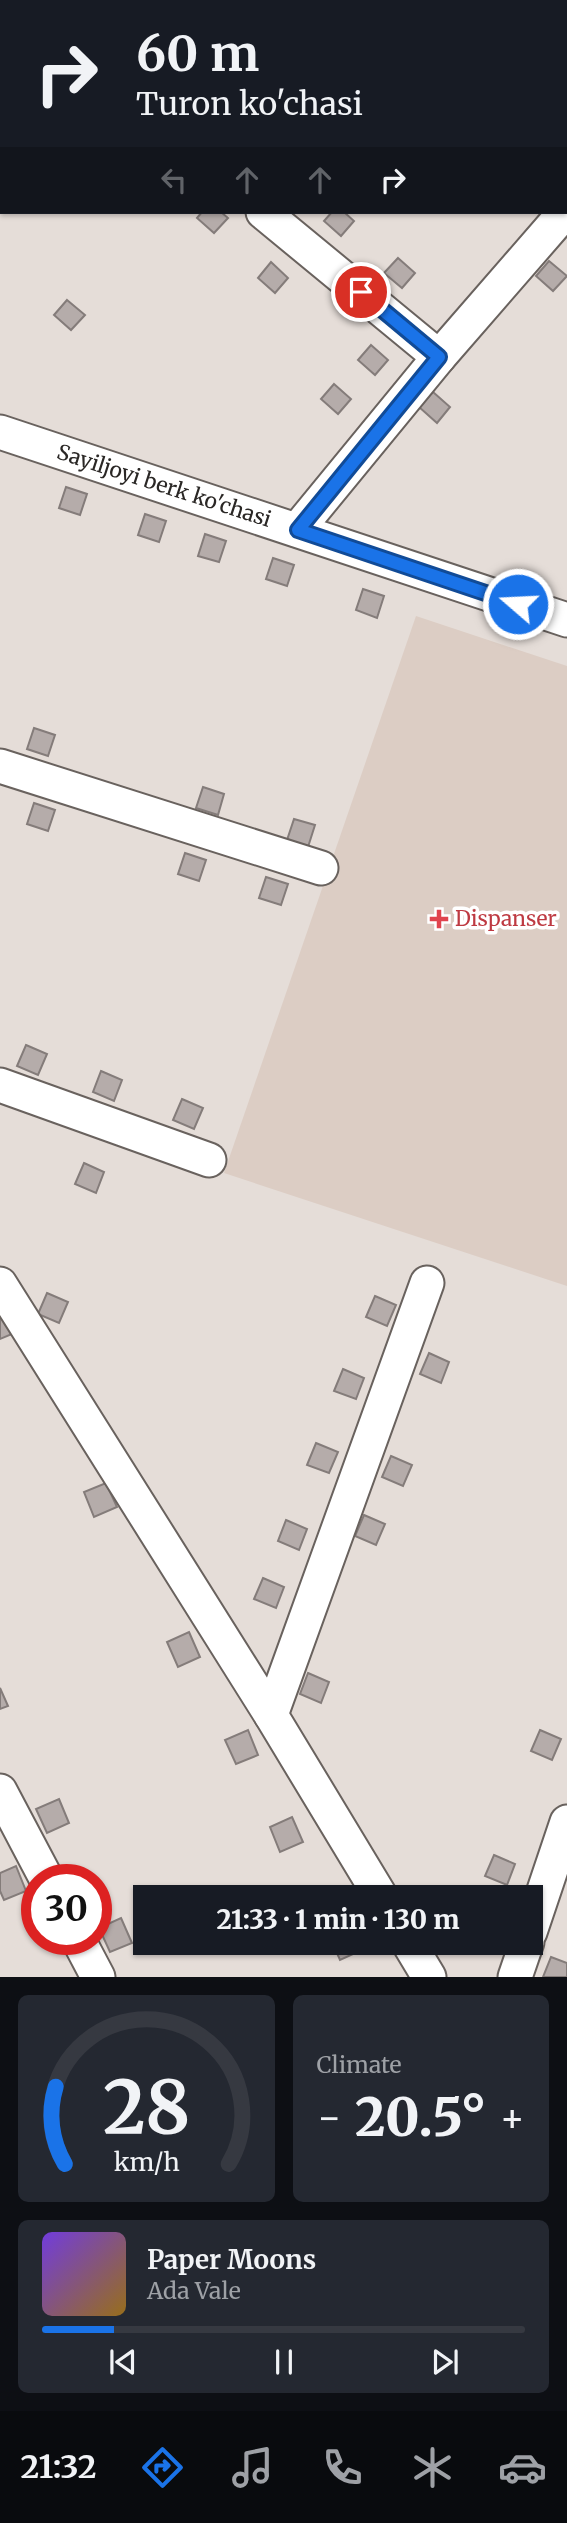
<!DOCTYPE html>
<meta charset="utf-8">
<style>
body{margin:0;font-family:Merriweather,serif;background:#242831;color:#f1f3f6;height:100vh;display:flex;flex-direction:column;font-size:26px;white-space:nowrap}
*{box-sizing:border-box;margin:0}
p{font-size:23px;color:#9ea1a6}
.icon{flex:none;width:38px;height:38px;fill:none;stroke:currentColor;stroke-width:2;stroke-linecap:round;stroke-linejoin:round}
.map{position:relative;height:1977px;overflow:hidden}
.drawer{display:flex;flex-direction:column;gap:18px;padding:18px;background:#0d0f14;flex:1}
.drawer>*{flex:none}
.hud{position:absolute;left:0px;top:0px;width:567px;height:214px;box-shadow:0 2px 5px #0004;background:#171b24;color:#f1f3f6;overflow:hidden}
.speed{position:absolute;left:21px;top:1864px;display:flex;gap:14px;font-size:35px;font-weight:700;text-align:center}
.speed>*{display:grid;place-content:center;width:91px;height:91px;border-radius:50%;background:#171b24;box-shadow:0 2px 5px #0004;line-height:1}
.speed .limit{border:10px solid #d22;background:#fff;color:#111}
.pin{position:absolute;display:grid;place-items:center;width:60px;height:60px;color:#fff;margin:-30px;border:4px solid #fff;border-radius:50%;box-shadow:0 2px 7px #0007}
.me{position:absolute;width:77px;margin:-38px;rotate:289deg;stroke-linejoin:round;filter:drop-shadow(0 0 5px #0008)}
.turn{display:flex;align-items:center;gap:24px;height:147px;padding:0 21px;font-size:32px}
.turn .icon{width:91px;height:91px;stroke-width:2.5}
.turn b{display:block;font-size:49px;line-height:60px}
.lanes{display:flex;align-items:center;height:66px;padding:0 21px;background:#0003;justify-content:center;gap:35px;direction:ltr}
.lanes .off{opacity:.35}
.big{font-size:52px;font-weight:800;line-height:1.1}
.drawer .card{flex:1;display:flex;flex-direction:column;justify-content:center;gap:10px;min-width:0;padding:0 24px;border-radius:10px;background:#242831}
.drawer .dial{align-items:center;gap:0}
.dial svg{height:182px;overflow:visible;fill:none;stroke:#363941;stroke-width:7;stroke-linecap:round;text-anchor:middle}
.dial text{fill:#f1f3f6;stroke:none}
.song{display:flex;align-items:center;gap:21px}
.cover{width:84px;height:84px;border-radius:10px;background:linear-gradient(135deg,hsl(260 70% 55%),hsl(40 70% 35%))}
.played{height:7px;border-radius:4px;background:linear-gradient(90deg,#1a73e8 15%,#363941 15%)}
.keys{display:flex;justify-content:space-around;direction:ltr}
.heat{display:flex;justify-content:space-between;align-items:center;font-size:38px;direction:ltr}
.drawer .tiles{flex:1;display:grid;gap:18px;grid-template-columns:1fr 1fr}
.card:last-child{grid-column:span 2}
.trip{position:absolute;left:133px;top:1885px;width:410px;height:70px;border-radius:0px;background:#171b24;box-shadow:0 2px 5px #0004;font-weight:800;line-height:70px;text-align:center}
.menu{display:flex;height:112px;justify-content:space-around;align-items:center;background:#090b0e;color:#9ea1a6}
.menu .icon{width:49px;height:49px}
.menu .selected{color:#1a73e8}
.menu b{font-size:32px;color:#f1f3f6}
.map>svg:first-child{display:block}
</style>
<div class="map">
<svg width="567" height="1977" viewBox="0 0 567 1977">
<rect width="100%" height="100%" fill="#e5ddd8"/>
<polygon fill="#dccdc4" points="416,616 567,666 567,1286 224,1173"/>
<g fill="#b5acaa" stroke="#847c7a" stroke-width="2">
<polygon points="202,212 221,212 228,218 214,233 197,218"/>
<polygon points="332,212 344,212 354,221 341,236 324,221"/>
<polygon points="398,258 415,273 402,288 384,273"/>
<polygon points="549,261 567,276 553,291 536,276"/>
<polygon points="271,262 288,278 275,293 258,278"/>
<polygon points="67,300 85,315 71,330 54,315"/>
<polygon points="371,345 388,360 375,375 358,360"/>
<polygon points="334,384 351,399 338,414 321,399"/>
<polygon points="433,392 450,407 437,423 419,407"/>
<polygon points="66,487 87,494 80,515 59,508"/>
<polygon points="145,514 166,521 159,542 138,535"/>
<polygon points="205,534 226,541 219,562 198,556"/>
<polygon points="273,558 294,565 287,586 266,579"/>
<polygon points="363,589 384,596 377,618 356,610"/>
<polygon points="34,728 55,735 48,756 27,749"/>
<polygon points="203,787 224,794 218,815 196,808"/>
<polygon points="34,803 55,810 48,831 27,824"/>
<polygon points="294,819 315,825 308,847 287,840"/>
<polygon points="185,853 206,860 199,881 178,874"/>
<polygon points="266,877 288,884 281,905 259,898"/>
<polygon points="26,1045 47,1054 38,1075 17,1066"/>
<polygon points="101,1071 122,1080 114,1101 93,1092"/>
<polygon points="182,1099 203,1108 194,1129 173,1120"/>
<polygon points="84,1163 104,1172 96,1193 75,1184"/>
<polygon points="47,1293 68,1302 59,1323 38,1314"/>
<polygon points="375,1296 396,1305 387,1326 366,1317"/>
<polygon points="0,1309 19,1331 0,1339"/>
<polygon points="429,1353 449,1362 441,1383 420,1374"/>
<polygon points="343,1369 364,1378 356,1399 334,1391"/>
<polygon points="316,1443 338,1452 329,1473 307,1465"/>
<polygon points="391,1456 412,1465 403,1486 382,1477"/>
<polygon points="106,1483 117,1507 94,1517 84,1492"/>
<polygon points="364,1515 385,1524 376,1545 355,1536"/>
<polygon points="286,1520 307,1529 299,1550 278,1541"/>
<polygon points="263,1578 284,1587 276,1608 254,1599"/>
<polygon points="189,1632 200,1657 178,1667 167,1642"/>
<polygon points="308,1673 329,1682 321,1703 300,1694"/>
<polygon points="0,1688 8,1706 0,1709"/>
<polygon points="248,1730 258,1755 236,1764 225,1740"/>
<polygon points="540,1730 561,1739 552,1760 531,1751"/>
<polygon points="59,1799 69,1823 47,1833 36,1809"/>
<polygon points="292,1817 303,1842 280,1852 270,1827"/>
<polygon points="494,1855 515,1864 507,1885 485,1876"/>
<polygon points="16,1866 26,1891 4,1900 0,1891 0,1873"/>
<polygon points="121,1918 132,1943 110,1952 99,1928"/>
<polygon points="332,1942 359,1942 362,1950 340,1960"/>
<polygon points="551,1957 567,1963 567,1977 543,1977"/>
</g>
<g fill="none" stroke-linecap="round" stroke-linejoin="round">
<defs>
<g id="street">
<polyline points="343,2 344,0"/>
<polyline points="263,212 439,357"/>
<polyline points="0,432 567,620"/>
<polyline points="297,530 439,357 565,212"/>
<polyline points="0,766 321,868"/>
<polyline points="0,1085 209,1160"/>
<polyline points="0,1284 271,1715"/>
<polyline points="0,1791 47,1880"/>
<polyline points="381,1897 271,1715 427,1283"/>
<polyline points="530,1932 567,1822"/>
<polyline points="78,1939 98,1977"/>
<polyline points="408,1942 429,1977"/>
<polyline points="515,1977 527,1942"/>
</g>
</defs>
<use href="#street" stroke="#69625e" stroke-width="37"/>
<use href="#street" stroke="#fff" stroke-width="33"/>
</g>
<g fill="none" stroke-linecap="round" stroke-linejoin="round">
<defs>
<polyline id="route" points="361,292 439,357 298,530 518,604"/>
</defs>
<use href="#route" stroke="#114b97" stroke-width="18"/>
<use href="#route" stroke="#1a73e8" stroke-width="12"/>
</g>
<path fill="#e0444e" stroke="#fff" stroke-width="2.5" d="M435.5 908.5h7v7h7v7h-7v7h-7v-7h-7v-7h7z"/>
<g text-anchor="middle" stroke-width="7" stroke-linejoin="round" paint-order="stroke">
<g font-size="21" fill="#2a2725" stroke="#fff">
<text transform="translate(164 486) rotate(18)" y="7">Sayiljoyi berk ko'chasi</text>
</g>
<g font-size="21" fill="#be3a42" stroke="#fff" text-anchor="start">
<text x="455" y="926">Dispanser</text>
</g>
</g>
</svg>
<div class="speed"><div class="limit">30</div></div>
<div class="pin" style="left:361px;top:292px;background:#d93025"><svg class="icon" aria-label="arrive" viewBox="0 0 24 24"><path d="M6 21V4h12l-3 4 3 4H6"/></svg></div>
<svg class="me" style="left:518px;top:604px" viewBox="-20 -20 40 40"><circle r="17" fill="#1a73e8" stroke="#fff" stroke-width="3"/><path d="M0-11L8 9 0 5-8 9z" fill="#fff"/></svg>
<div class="trip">21:33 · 1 min · 130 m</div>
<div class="hud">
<div class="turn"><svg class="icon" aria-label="right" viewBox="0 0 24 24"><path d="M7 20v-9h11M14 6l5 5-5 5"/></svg><div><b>60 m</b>Turon ko'chasi</div></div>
<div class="lanes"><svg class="icon off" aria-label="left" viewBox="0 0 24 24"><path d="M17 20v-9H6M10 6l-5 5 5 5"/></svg><svg class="icon off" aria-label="ahead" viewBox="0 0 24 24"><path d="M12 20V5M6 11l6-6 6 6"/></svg><svg class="icon off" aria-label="ahead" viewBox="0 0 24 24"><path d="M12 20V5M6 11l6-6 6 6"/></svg><svg class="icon" aria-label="right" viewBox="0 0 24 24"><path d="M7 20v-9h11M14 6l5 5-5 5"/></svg></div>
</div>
</div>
<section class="drawer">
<div class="tiles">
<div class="card dial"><svg viewBox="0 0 100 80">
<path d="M14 69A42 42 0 1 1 86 69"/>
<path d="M14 69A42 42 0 0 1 10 35" stroke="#1a73e8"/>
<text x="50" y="56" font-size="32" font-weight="700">28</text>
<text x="50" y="72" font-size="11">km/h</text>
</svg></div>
<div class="card"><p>Climate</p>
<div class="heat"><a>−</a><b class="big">20.5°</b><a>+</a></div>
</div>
<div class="card">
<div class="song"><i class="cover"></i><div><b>Paper Moons</b><p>Ada Vale</p></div></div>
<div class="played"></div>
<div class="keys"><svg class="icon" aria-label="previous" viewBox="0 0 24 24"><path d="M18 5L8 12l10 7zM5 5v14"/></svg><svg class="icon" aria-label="pause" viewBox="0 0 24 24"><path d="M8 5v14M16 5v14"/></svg><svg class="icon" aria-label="next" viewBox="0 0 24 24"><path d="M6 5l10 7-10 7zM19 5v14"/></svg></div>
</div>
</div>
</section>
<nav class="menu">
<b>21:32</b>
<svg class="icon selected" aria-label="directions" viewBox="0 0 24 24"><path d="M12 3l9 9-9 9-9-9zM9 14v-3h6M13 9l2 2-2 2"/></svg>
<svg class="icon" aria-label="music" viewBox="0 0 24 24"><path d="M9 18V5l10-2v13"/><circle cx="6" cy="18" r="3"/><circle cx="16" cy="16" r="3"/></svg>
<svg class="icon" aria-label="phone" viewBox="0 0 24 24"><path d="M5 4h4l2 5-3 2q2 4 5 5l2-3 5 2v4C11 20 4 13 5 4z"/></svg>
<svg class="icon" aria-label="climate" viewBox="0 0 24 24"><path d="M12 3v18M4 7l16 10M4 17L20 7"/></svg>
<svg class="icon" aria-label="car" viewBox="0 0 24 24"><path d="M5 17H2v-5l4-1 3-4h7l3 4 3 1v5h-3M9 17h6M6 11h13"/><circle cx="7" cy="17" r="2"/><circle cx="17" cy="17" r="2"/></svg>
</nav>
